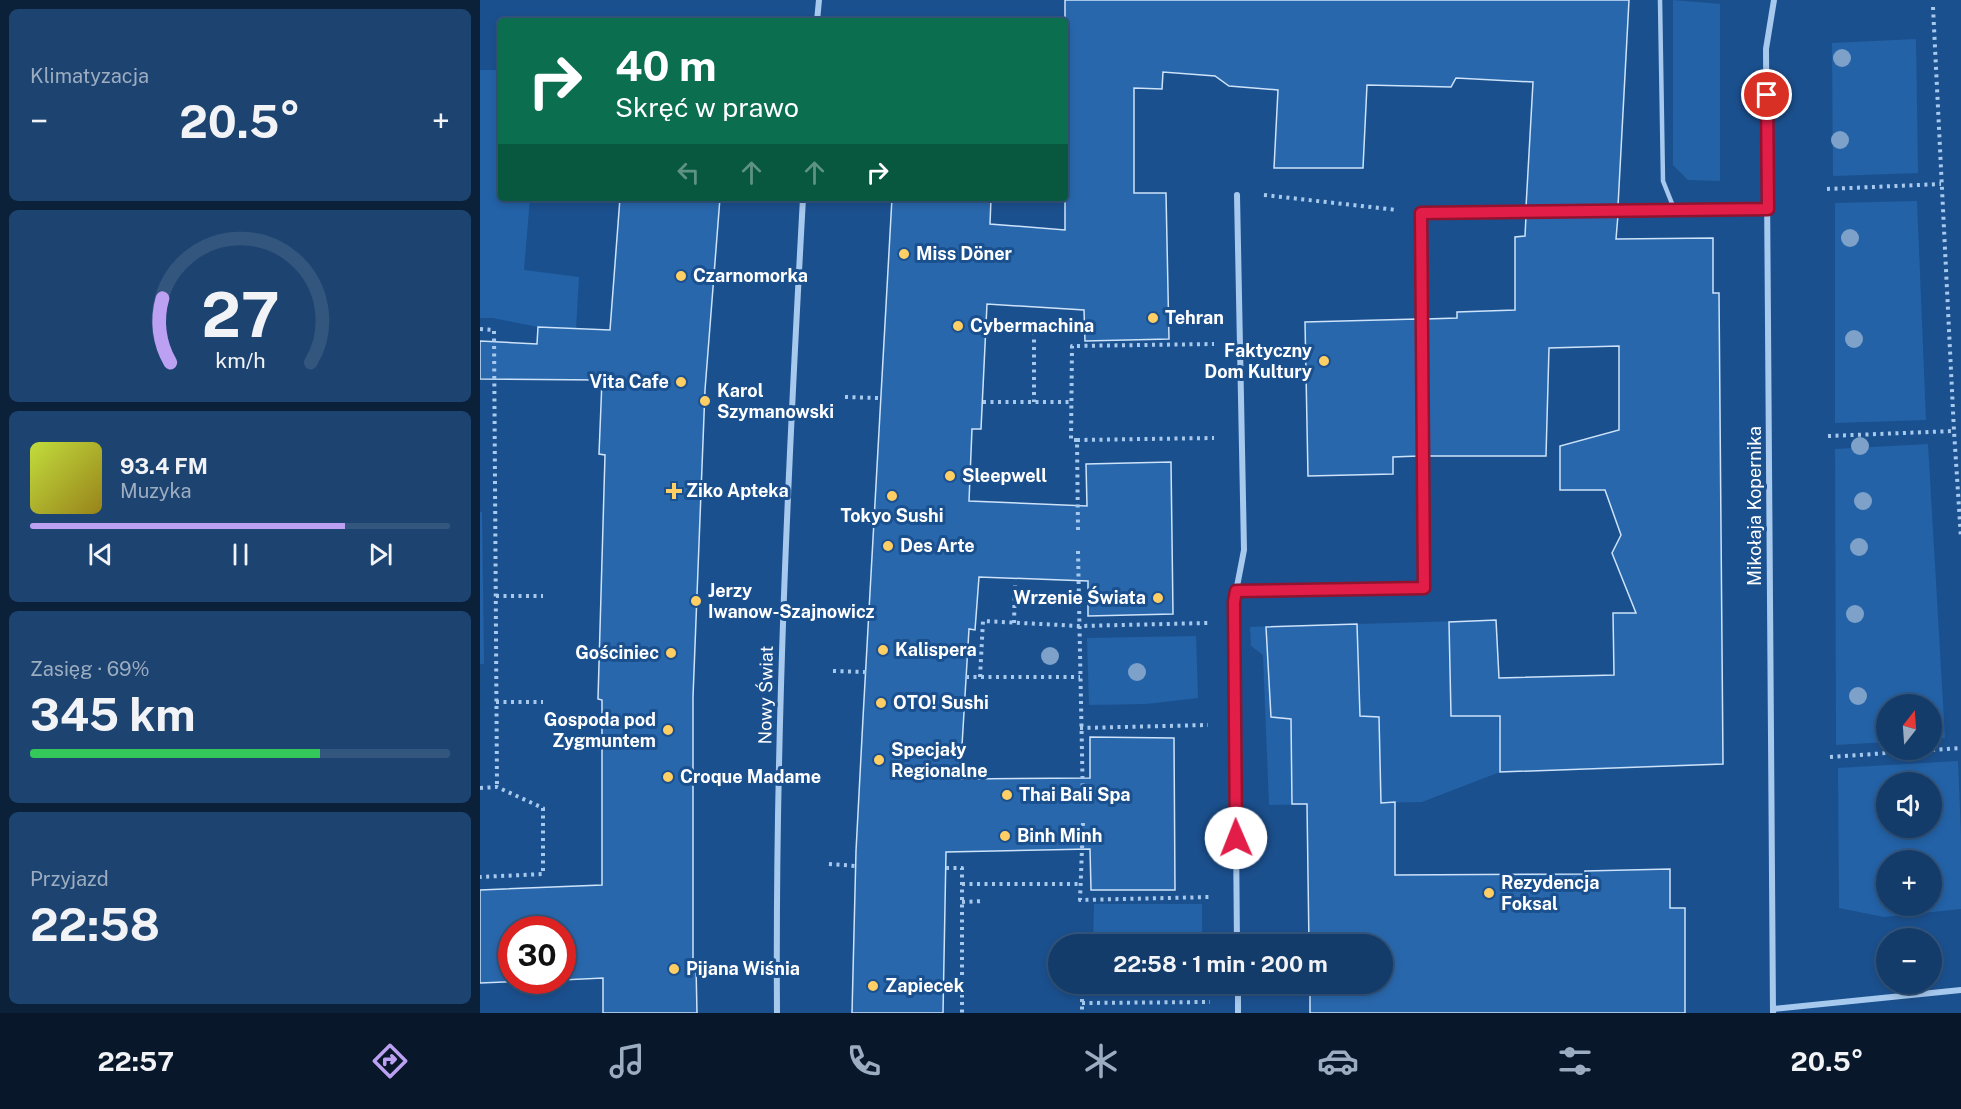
<!DOCTYPE html>
<html lang="pl">
<meta charset="utf-8">
<style>
body{margin:0;font-family:"Public Sans",sans-serif;background:#1d4370;color:#f1f3f6;height:100vh;display:flex;flex-direction:column;font-size:22px;white-space:nowrap}
*{box-sizing:border-box;margin:0}
p{font-size:20px;color:#9dadc1}
.icon{flex:none;width:33px;height:33px;fill:none;stroke:currentColor;stroke-width:2;stroke-linecap:round;stroke-linejoin:round}
.map{position:relative;flex:1;overflow:hidden}
.panel{display:flex;flex-direction:column;gap:9px;padding:9px;background:#0b213a;width:480px}
.panel>*{flex:none}
.hud{position:absolute;left:18px;top:18px;width:570px;height:183px;border-radius:6px;box-shadow:0 3px 9px #0003,0 0 0 2px #33567e;background:#0b6e4f;color:#fff;overflow:hidden}
.needle{width:39px;rotate:17deg}
.buttons{position:absolute;left:1396px;top:694px;display:grid;gap:12px}
.buttons a{display:grid;place-items:center;width:66px;height:66px;border-radius:50%;background:#143c6a;box-shadow:0 3px 9px #0003,0 0 0 2px #33567e;font-size:30px}
.speed{position:absolute;left:18px;top:916px;display:flex;gap:12px;font-size:30px;font-weight:700;text-align:center}
.speed>*{display:grid;place-content:center;width:78px;height:78px;border-radius:50%;background:#143c6a;box-shadow:0 3px 9px #0003,0 0 0 2px #33567e;line-height:1}
.speed .limit{border:9px solid #d22;background:#fff;color:#111}
.pin{position:absolute;display:grid;place-items:center;width:51px;height:51px;color:#fff;margin:-26px;border:3px solid #fff;border-radius:50%;box-shadow:0 2px 6px #0007}
.me{position:absolute;width:66px;margin:-33px;rotate:359deg;stroke-linejoin:round;filter:drop-shadow(0 0 4px #0008)}
.turn{display:flex;align-items:center;gap:21px;height:126px;padding:0 18px;font-size:27px}
.turn .icon{width:78px;height:78px;stroke-width:2.5}
.turn b{display:block;font-size:42px;line-height:51px}
.lanes{display:flex;align-items:center;height:57px;padding:0 18px;background:#0003;justify-content:center;gap:30px;direction:ltr}
.lanes .off{opacity:.35}
.big{font-size:45px;font-weight:700;line-height:1.1}
.panel .card{flex:1;display:flex;flex-direction:column;justify-content:center;gap:9px;min-width:0;padding:0 21px;border-radius:9px;background:#1d4370}
.panel .dial{align-items:center;gap:0}
.dial svg{height:156px;overflow:visible;fill:none;stroke:#33567e;stroke-width:7;stroke-linecap:round;text-anchor:middle}
.dial text{fill:#f1f3f6;stroke:none}
.song{display:flex;align-items:center;gap:18px}
.cover{width:72px;height:72px;border-radius:9px;background:linear-gradient(135deg,hsl(70 70% 55%),hsl(50 70% 35%))}
.played{height:6px;border-radius:3px;background:linear-gradient(90deg,#bca0f2 75%,#33567e 75%)}
.keys{display:flex;justify-content:space-around;direction:ltr}
.heat{display:flex;justify-content:space-between;align-items:center;font-size:33px;direction:ltr}
.charge{height:9px;border-radius:4px;background:linear-gradient(90deg,#34c759 69%,#33567e 0)}
.trip{position:absolute;left:568px;top:934px;width:345px;height:60px;border-radius:30px;background:#143c6a;box-shadow:0 3px 9px #0003,0 0 0 2px #33567e;font-weight:700;line-height:60px;text-align:center}
.tabs{display:flex;height:96px;justify-content:space-around;align-items:center;background:#08182a;color:#9dadc1}
.tabs .icon{width:42px;height:42px}
.tabs .selected{color:#bca0f2}
.tabs b{font-size:27px;color:#f1f3f6}
main{display:flex;flex:1;min-height:0}
.map>svg:first-child{display:block}
</style>
<main>
<section class="panel">
<div class="card"><p>Klimatyzacja</p>
<div class="heat"><a>−</a><b class="big">20.5°</b><a>+</a></div>
</div>
<div class="card dial"><svg viewBox="0 0 100 80">
<path d="M14 69A42 42 0 1 1 86 69"/>
<path d="M14 69A42 42 0 0 1 10 36" stroke="#bca0f2"/>
<text x="50" y="56" font-size="32" font-weight="700">27</text>
<text x="50" y="72" font-size="11">km/h</text>
</svg></div>
<div class="card">
<div class="song"><i class="cover"></i><div><b>93.4 FM</b><p>Muzyka</p></div></div>
<div class="played"></div>
<div class="keys"><svg class="icon" aria-label="previous" viewBox="0 0 24 24"><path d="M18 5L8 12l10 7zM5 5v14"/></svg><svg class="icon" aria-label="pause" viewBox="0 0 24 24"><path d="M8 5v14M16 5v14"/></svg><svg class="icon" aria-label="next" viewBox="0 0 24 24"><path d="M6 5l10 7-10 7zM19 5v14"/></svg></div>
</div>
<div class="card"><p>Zasięg · 69%</p><b class="big">345 km</b><div class="charge"></div></div>
<div class="card"><p>Przyjazd</p><b class="big">22:58</b></div>
</section>
<div class="map">
<svg width="1481" height="1013" viewBox="0 0 1481 1013">
<rect width="100%" height="100%" fill="#1b508e"/>
<g fill="#2362a7" fill-rule="evenodd">
<polygon points="1193,0 1240,4 1240,181 1208,180 1193,165"/>
<polygon points="1436,39 1438,173 1353,176 1352,43"/>
<polygon points="0,70 21,70 21,198 50,198 44,270 99,277 96,329 58,327 13,318 0,318"/>
<polygon points="1437,201 1446,420 1355,423 1355,203"/>
<polygon points="1448,444 1465,738 1452,739 1452,705 1407,705 1407,742 1356,745 1355,449"/>
<polygon points="0,512 2,512 4,664 0,664"/>
<polygon points="1016,620 1020,772 942,802 789,805 783,655 771,646 770,627"/>
<polygon points="716,636 718,698 666,704 609,705 607,638"/>
<path d="M1478 761 1481 836V909L1404 917 1359 908 1358 768ZM1407 783H1452V828H1407ZM1407 861H1452V906H1407Z"/>
<polygon points="614,904 722,904 722,945 613,945"/>
</g>
<g fill="#2967ac" stroke="#cde3fa" stroke-width="1.5">
<polygon points="585,0 1149,0 1138,206 1046,207 1053,82 976,78 971,87 887,85 883,168 794,168 798,90 749,86 735,76 683,72 682,89 654,88 654,193 686,193 689,339 605,341 604,310 507,304 501,429 492,429 489,501 607,506 606,464 691,462 693,614 608,616 608,581 499,577 495,630 489,629 480,779 610,778 610,737 694,738 695,890 611,890 610,849 466,852 463,1013 372,1013 376,851 383,718 412,198 511,198 510,224 585,230"/>
<polygon points="140,198 240,198 225,390 213,697 213,965 216,965 217,1013 123,1013 123,978 82,980 82,930 32,930 32,981 50,981 0,983 0,890 122,885 122,700 118,699 125,455 119,454 122,380 0,379 0,341 57,344 58,327 130,330"/>
<polygon points="1138,215 1136,239 1233,238 1233,293 1239,293 1243,764 1020,772 1020,716 971,716 969,622 1016,620 1019,678 1134,675 1133,613 1156,613 1132,553 1141,535 1125,490 1080,490 1080,446 1139,430 1139,346 1069,348 1066,456 947,456 946,319 977,318 977,312 1035,310 1035,237 1045,236 1046,216"/>
<polygon points="937,319 938,456 913,457 913,474 828,476 825,322"/>
<polygon points="877,624 880,716 899,717 901,803 915,802 915,875 1105,874 1105,871 1190,869 1190,908 1205,908 1205,1013 830,1013 830,984 903,984 903,945 829,945 827,804 812,804 811,719 791,717 786,627"/>
</g>
<g fill="none" stroke-linecap="round" stroke-linejoin="round">
<g stroke="#a7c9ee" stroke-width="4" stroke-dasharray="3 4.5" stroke-linecap="butt">
<polyline points="1453,7 1474,431 1481,538"/>
<polyline points="1347,189 1461,184"/>
<polyline points="784,195 917,210"/>
<polyline points="0,329 14,330 17,787"/>
<polyline points="496,329 554,330 554,402"/>
<polyline points="365,397 399,398"/>
<polyline points="503,402 592,402"/>
<polyline points="1348,436 1474,431"/>
<polyline points="597,440 734,438"/>
<polyline points="598,530 597,440 591,440 592,346 734,344"/>
<polyline points="598,551 603,803"/>
<polyline points="16,596 63,596"/>
<polyline points="534,623 535,585"/>
<polyline points="353,671 386,672"/>
<polyline points="486,677 600,677"/>
<polyline points="500,677 503,621 599,626 728,623"/>
<polyline points="16,702 63,702"/>
<polyline points="600,728 728,725"/>
<polyline points="1452,750 1481,748"/>
<polyline points="1350,757 1450,750"/>
<polyline points="0,788 17,787 63,808 63,874 0,877"/>
<polyline points="603,823 600,900 730,897"/>
<polyline points="349,864 376,866"/>
<polyline points="466,868 482,868 482,1013"/>
<polyline points="482,884 600,884"/>
<polyline points="482,902 503,901"/>
<polyline points="602,984 602,1013"/>
<polyline points="602,1003 730,1002"/>
</g>
<g stroke="#a7c9ee" stroke-width="4.5">
<polyline points="1180,0 1183,181 1195,211"/>
<polyline points="756,591 943,588 941,213 1288,209"/>
</g>
<g stroke="#a7c9ee" stroke-width="6">
<polyline points="337,21 339,0"/>
<polyline points="757,195 764,550 754,602 757,945"/>
<polyline points="758,984 758,1013"/>
<polyline points="1293,1009 1481,990"/>
<path d="M297 1013C295 741 308 470 323 198"/>
<polyline points="1293,1013 1286,49 1294,0"/>
</g>
</g>
<g fill="#7da1c9">
<circle cx="1362" cy="58" r="9"/>
<circle cx="1360" cy="140" r="9"/>
<circle cx="1370" cy="238" r="9"/>
<circle cx="1374" cy="339" r="9"/>
<circle cx="1380" cy="446" r="9"/>
<circle cx="1383" cy="501" r="9"/>
<circle cx="1379" cy="547" r="9"/>
<circle cx="1375" cy="614" r="9"/>
<circle cx="570" cy="656" r="9"/>
<circle cx="657" cy="672" r="9"/>
<circle cx="1378" cy="696" r="9"/>
</g>
<g fill="none" stroke-linecap="round" stroke-linejoin="round">
<defs>
<polyline id="route" points="756,838 754,602 756,591 944,588 941,213 1288,209 1287,95"/>
</defs>
<use href="#route" stroke="#92132f" stroke-width="15"/>
<use href="#route" stroke="#e11d48" stroke-width="10"/>
</g>
<g fill="#ffce64" stroke="#1b508e" stroke-width="2">
<circle cx="424" cy="254" r="6"/>
<circle cx="201" cy="276" r="6"/>
<circle cx="673" cy="318" r="6"/>
<circle cx="478" cy="326" r="6"/>
<circle cx="844" cy="361" r="6"/>
<circle cx="201" cy="382" r="6"/>
<circle cx="225" cy="401" r="6"/>
<circle cx="470" cy="476" r="6"/>
<path d="M191 482h6v6h6v6h-6v6h-6v-6h-6v-6h6z"/>
<circle cx="412" cy="496" r="6"/>
<circle cx="408" cy="546" r="6"/>
<circle cx="678" cy="598" r="6"/>
<circle cx="216" cy="601" r="6"/>
<circle cx="403" cy="650" r="6"/>
<circle cx="191" cy="653" r="6"/>
<circle cx="401" cy="703" r="6"/>
<circle cx="188" cy="730" r="6"/>
<circle cx="399" cy="760" r="6"/>
<circle cx="188" cy="777" r="6"/>
<circle cx="527" cy="795" r="6"/>
<circle cx="525" cy="836" r="6"/>
<circle cx="1009" cy="893" r="6"/>
<circle cx="194" cy="969" r="6"/>
<circle cx="393" cy="986" r="6"/>
</g>
<g text-anchor="middle" stroke-width="6" stroke-linejoin="round" paint-order="stroke">
<g font-size="18" font-weight="bold" fill="#fff" stroke="#1b508e" text-anchor="start">
<text x="436" y="260">Miss Döner</text>
<text x="213" y="282">Czarnomorka</text>
<text x="685" y="324">Tehran</text>
<text x="490" y="332">Cybermachina</text>
<text x="832" y="357" text-anchor="end">Faktyczny<tspan x="832" dy="21">Dom Kultury</tspan></text>
<text x="189" y="388" text-anchor="end">Vita Cafe</text>
<text x="237" y="397">Karol<tspan x="237" dy="21">Szymanowski</tspan></text>
<text x="482" y="482">Sleepwell</text>
<text x="206" y="497">Ziko Apteka</text>
<text x="412" y="522" text-anchor="middle">Tokyo Sushi</text>
<text x="420" y="552">Des Arte</text>
<text x="228" y="597">Jerzy<tspan x="228" dy="21">Iwanow-Szajnowicz</tspan></text>
<text x="666" y="604" text-anchor="end">Wrzenie Świata</text>
<text x="415" y="656">Kalispera</text>
<text x="179" y="659" text-anchor="end">Gościniec</text>
<text x="413" y="709">OTO! Sushi</text>
<text x="176" y="726" text-anchor="end">Gospoda pod<tspan x="176" dy="21">Zygmuntem</tspan></text>
<text x="411" y="756">Specjały<tspan x="411" dy="21">Regionalne</tspan></text>
<text x="200" y="783">Croque Madame</text>
<text x="539" y="801">Thai Bali Spa</text>
<text x="537" y="842">Binh Minh</text>
<text x="1021" y="889">Rezydencja<tspan x="1021" dy="21">Foksal</tspan></text>
<text x="206" y="975">Pijana Wiśnia</text>
<text x="405" y="992">Zapiecek</text>
</g>
<g font-size="18" fill="#fff" stroke="#1b508e">
<text transform="translate(1275 506) rotate(-90)" y="6">Mikołaja Kopernika</text>
<text transform="translate(286 695) rotate(-89)" y="6">Nowy Świat</text>
</g>
</g>
</svg>
<div class="buttons">
<a><svg class="needle" viewBox="-14 -14 28 28"><path d="M0-13l5 13h-10z" fill="#e53935"/><path d="M0 13l5-13h-10z" fill="#9dadc1"/></svg></a>
<a><svg class="icon" aria-label="sound" viewBox="0 0 24 24"><path d="M4 9h4l5-4v14l-5-4H4zM17 9q2 3 0 6"/></svg></a>
<a>+</a>
<a>−</a>
</div>
<div class="speed"><div class="limit">30</div></div>
<div class="pin" style="left:1287px;top:95px;background:#d93025"><svg class="icon" aria-label="arrive" viewBox="0 0 24 24"><path d="M6 21V4h12l-3 4 3 4H6"/></svg></div>
<svg class="me" style="left:756px;top:838px" viewBox="-20 -20 40 40"><circle r="19" fill="#fff"/><path d="M0-13L10 11 0 6-10 11z" fill="#e11d48"/></svg>
<div class="trip">22:58 · 1 min · 200 m</div>
<div class="hud">
<div class="turn"><svg class="icon" aria-label="right" viewBox="0 0 24 24"><path d="M7 20v-9h11M14 6l5 5-5 5"/></svg><div><b>40 m</b>Skręć w prawo</div></div>
<div class="lanes"><svg class="icon off" aria-label="left" viewBox="0 0 24 24"><path d="M17 20v-9H6M10 6l-5 5 5 5"/></svg><svg class="icon off" aria-label="ahead" viewBox="0 0 24 24"><path d="M12 20V5M6 11l6-6 6 6"/></svg><svg class="icon off" aria-label="ahead" viewBox="0 0 24 24"><path d="M12 20V5M6 11l6-6 6 6"/></svg><svg class="icon" aria-label="right" viewBox="0 0 24 24"><path d="M7 20v-9h11M14 6l5 5-5 5"/></svg></div>
</div>
</div>
</main>
<nav class="tabs">
<b>22:57</b>
<svg class="icon selected" aria-label="directions" viewBox="0 0 24 24"><path d="M12 3l9 9-9 9-9-9zM9 14v-3h6M13 9l2 2-2 2"/></svg>
<svg class="icon" aria-label="music" viewBox="0 0 24 24"><path d="M9 18V5l10-2v13"/><circle cx="6" cy="18" r="3"/><circle cx="16" cy="16" r="3"/></svg>
<svg class="icon" aria-label="phone" viewBox="0 0 24 24"><path d="M5 4h4l2 5-3 2q2 4 5 5l2-3 5 2v4C11 20 4 13 5 4z"/></svg>
<svg class="icon" aria-label="climate" viewBox="0 0 24 24"><path d="M12 3v18M4 7l16 10M4 17L20 7"/></svg>
<svg class="icon" aria-label="car" viewBox="0 0 24 24"><path d="M5 17H2v-5l4-1 3-4h7l3 4 3 1v5h-3M9 17h6M6 11h13"/><circle cx="7" cy="17" r="2"/><circle cx="17" cy="17" r="2"/></svg>
<svg class="icon" aria-label="filters" viewBox="0 0 24 24"><path d="M4 7h16M4 17h16"/><circle cx="9" cy="7" r="2"/><circle cx="15" cy="17" r="2"/></svg>
<b>20.5°</b>
</nav>
